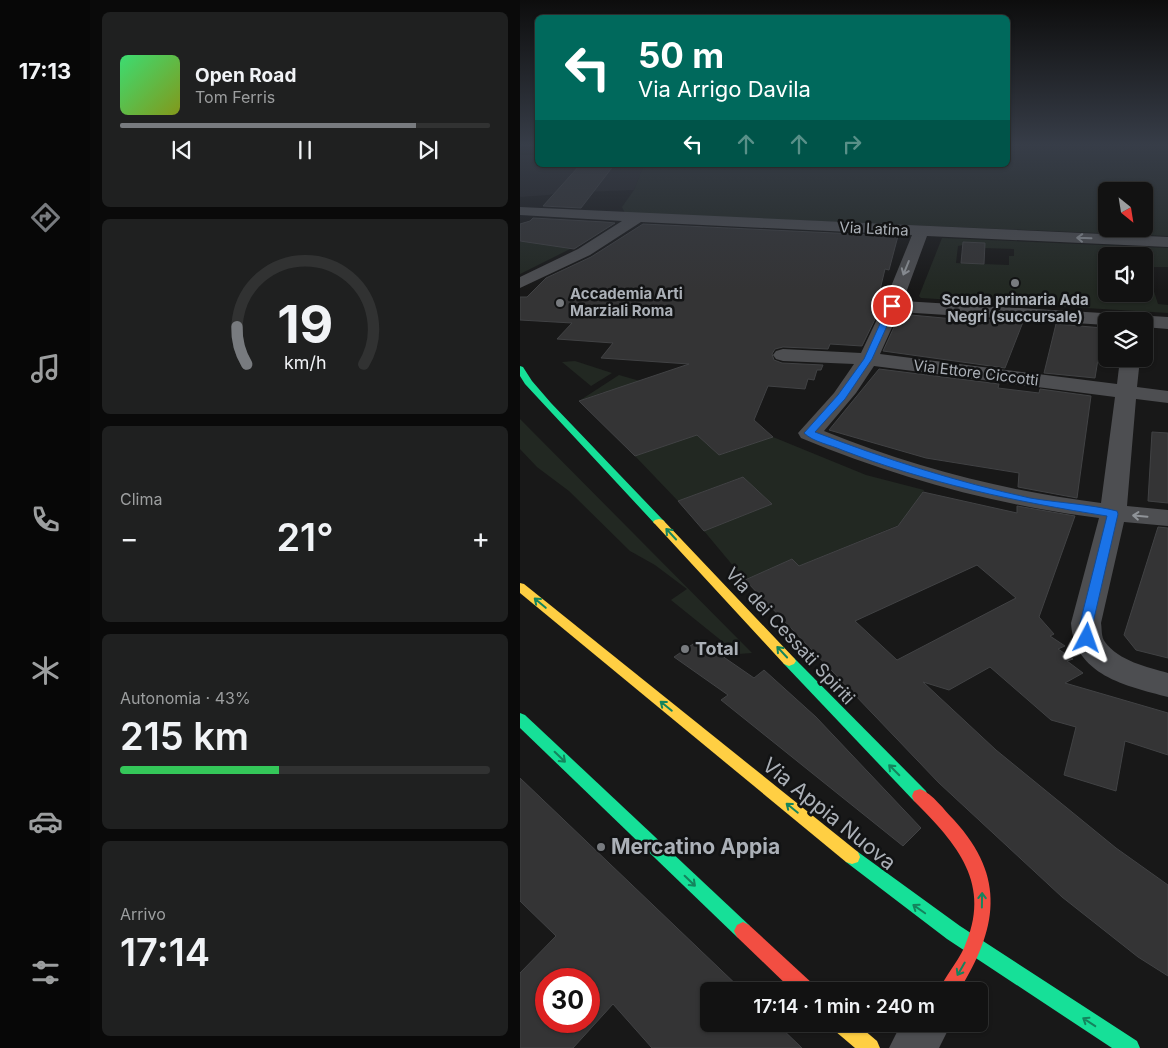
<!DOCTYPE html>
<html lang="it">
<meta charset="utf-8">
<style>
body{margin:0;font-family:Inter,sans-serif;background:#1f2020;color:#f1f3f6;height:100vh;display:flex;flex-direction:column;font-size:19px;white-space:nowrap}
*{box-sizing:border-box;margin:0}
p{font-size:16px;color:#9c9e9f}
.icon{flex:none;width:28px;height:28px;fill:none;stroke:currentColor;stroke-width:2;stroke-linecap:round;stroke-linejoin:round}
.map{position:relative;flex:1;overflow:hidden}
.details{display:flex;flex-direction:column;gap:12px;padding:12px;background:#0a0a0a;width:430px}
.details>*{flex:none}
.banner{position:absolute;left:15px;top:15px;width:475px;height:152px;border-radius:8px;box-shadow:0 1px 4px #0004,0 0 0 1px #313232;background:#00695c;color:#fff;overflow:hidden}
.needle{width:32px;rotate:150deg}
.tools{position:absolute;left:578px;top:182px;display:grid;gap:10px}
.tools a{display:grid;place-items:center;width:55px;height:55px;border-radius:8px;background:#121212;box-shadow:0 1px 4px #0004,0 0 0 1px #313232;font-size:25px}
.speed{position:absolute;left:15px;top:968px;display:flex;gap:10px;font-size:25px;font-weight:700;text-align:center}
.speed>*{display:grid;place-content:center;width:65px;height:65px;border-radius:50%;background:#121212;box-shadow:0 1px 4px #0004,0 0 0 1px #313232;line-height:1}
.speed .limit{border:8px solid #d22;background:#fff;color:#111}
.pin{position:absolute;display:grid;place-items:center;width:42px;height:42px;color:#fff;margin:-21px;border:2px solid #fff;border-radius:50%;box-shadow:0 1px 5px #0007}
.me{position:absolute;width:55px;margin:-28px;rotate:4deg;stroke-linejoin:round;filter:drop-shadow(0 0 4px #0008)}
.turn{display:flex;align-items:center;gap:18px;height:105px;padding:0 20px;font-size:22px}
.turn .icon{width:65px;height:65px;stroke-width:2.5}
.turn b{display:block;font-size:35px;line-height:42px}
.lanes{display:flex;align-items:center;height:48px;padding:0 20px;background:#0003;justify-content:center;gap:25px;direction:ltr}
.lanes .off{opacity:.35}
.big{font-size:38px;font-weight:600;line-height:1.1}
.details .card{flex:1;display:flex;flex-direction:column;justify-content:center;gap:8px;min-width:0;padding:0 18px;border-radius:8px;background:#1f2020}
.details .dial{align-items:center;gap:0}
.dial svg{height:130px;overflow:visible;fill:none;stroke:#313232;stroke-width:7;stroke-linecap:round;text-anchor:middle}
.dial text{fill:#f1f3f6;stroke:none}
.song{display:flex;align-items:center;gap:15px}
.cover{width:60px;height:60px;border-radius:8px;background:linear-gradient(135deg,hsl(140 70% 55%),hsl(70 70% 35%))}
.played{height:5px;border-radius:2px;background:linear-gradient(90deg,#787b7f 80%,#313232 80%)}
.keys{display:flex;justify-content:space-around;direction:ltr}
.heat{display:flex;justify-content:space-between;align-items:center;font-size:28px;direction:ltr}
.charge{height:8px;border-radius:4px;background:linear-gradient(90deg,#34c759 43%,#313232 0)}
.trip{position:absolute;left:180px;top:982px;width:288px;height:50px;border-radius:8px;background:#121212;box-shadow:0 1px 4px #0004,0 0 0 1px #313232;font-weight:600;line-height:50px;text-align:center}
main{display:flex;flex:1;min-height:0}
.tab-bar{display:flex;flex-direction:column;width:90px;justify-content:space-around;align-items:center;background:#070707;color:#9c9e9f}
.tab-bar .icon{width:35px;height:35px}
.tab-bar .current{color:#787b7f}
.tab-bar b{font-size:22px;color:#f1f3f6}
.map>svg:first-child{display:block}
</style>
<main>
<nav class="tab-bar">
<b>17:13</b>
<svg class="icon current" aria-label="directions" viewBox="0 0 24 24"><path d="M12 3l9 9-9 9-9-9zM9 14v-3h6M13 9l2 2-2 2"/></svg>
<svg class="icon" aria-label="music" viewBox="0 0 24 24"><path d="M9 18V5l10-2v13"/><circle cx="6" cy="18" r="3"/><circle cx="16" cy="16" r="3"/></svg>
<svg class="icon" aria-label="phone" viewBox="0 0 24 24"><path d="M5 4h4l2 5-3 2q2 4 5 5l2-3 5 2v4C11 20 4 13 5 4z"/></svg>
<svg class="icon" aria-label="climate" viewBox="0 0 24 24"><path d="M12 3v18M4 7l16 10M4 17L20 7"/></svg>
<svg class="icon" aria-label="car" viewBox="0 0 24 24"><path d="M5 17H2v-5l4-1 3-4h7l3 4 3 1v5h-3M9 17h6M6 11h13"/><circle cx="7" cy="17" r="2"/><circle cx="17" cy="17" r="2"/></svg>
<svg class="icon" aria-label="filters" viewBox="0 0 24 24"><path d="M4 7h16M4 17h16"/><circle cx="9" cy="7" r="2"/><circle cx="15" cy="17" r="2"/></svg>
</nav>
<section class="details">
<div class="card">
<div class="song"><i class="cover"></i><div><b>Open Road</b><p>Tom Ferris</p></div></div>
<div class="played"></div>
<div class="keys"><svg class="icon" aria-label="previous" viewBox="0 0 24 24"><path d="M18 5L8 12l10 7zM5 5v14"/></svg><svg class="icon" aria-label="pause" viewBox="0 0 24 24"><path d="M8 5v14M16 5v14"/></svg><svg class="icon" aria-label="next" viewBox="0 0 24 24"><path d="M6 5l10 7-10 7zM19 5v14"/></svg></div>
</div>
<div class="card dial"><svg viewBox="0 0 100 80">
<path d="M14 69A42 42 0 1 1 86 69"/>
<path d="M14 69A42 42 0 0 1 8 46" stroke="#787b7f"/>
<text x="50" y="56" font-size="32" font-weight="700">19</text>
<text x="50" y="72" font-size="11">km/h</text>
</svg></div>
<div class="card"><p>Clima</p>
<div class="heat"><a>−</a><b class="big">21°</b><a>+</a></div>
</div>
<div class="card"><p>Autonomia · 43%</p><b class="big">215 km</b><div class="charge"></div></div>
<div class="card"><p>Arrivo</p><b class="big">17:14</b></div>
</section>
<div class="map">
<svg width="648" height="1048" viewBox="0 0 648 1048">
<rect width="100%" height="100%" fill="#181818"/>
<polygon fill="#222224" points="0,155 17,155 18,165 124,165 114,190 38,193 28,195 0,197"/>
<g fill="#222822" fill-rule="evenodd">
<path d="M488 144H648V236L105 213 102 207 114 190 124 165H488ZM586 191H624V229H586Z"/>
<path d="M422 238 648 248V267H626L638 304 648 305V313L401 298 399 296ZM443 242 464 243V248L494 249V256H489V265L436 263 438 246 443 245ZM586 256H624V294H586Z"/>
<polygon points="7,240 52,248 0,274 0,242"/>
<polygon points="55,361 92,373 71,386 42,362"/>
<polygon points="99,375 120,381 94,396 84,392 59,401"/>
<polygon points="0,419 232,653 218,654 151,600 167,589 135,565 110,551 49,491 17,467 0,449"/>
<polygon points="177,435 199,455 253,437 346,475 404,490 381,524 279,566 272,559 225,580 184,531 252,504 222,477 158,501 115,456"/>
</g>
<g fill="#343435" stroke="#414244" fill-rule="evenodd">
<polygon points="60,165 94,165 61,208 23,206"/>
<polygon points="13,218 85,222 95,223 54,249 0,241 0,224 10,221"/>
<polygon points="123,224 378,236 369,270 365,269 355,311 359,311 342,346 310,344 308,349 263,347 255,349 252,354 254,360 262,363 303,365 301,370 297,370 294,380 288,379 285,389 248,386 234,420 253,437 199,455 177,435 115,456 59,401 169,364 81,358 93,343 37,339 52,323 0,320 0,297 7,297 26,278 71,257"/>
<polygon points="443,242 465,243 464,264 441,263"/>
<polygon points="380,314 456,321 457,319 503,322 485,368 363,351"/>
<polygon points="536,324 583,328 575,378 524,373"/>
<polygon points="359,369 479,384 478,388 519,393 520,389 571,396 557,498 498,487 499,473 406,458 309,430"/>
<polygon points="632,432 648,433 648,503 628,501"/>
<polygon points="223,477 252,504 184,531 158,501"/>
<path d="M403 492 497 513V506L555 516 519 617 534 634 530 636 545 646 538 649 553 659 547 661 563 673 545 683 648 713V755L605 741 596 791 544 775 556 727 531 720 470 667 429 690 403 682 476 750 596 848 648 885V976L618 957 542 897 419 783 225 580 272 559 279 566 378 526ZM457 565 496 598 377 660 335 621Z"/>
<polygon points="638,527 648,528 648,658 616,650 604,635"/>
<polygon points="179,640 234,678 244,670 296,717 401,828 383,846 201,700 208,695 154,657"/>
<path d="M0 778 223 991H189V1024H257L282 1048H132L93 1004 53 1048H0V973L36 936 0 901ZM26 979H69V1021H26Z"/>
</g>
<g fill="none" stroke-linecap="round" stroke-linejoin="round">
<g fill="#4d4e51" fill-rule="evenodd">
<path d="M0 207 648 237V247L407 236 383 301 648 317V329L624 327V321H586V325L379 312 360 354 597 384 600 359H620L617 387 648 391V403L616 399 607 506 648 510V526L604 522 581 623C582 629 581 637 585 642 599 661 627 667 648 673V697C606 686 554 675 551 623L579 518C476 505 377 478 281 438L278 433 314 393 334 364 263 361 256 359 253 355 256 351 263 349 341 353 361 311 392 235 121 222 70 255 0 288V277L58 249 102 221 0 215ZM354 366 595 397 581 503C485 491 393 467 304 431L336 393Z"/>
<polygon points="381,1024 431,1024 419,1048 369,1048"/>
</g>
<g fill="#16e098" fill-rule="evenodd">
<polygon points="0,366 3,367 12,381 31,403 143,520 145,522 143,524 135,524 5,384 0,376"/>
<polygon points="269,656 274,658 406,791 408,796 406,801 400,803 394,801 264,664 262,661 264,658"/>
<polygon points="0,713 5,715 229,925 232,931 229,937 223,940 217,937 0,728"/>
<polygon points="332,850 338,852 440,926 617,1041 620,1048 592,1048 427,939 326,862 324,857 326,852"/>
</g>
<g fill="#ffcf43" fill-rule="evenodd">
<polygon points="139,519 143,520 274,658 276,661 274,664 269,666 264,664 135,524 133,522 135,520"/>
<polygon points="0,583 4,584 338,852 340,857 338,862 332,864 326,862 0,593"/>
<polygon points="312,1024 337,1024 357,1041 360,1048 335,1048 315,1031"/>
</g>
<g fill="#f24e42" fill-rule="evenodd">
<path d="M400 789C413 794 424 810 434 820 487 878 477 929 439 991H419C425 976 437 963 444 948 473 884 437 844 394 801L392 796 394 791Z"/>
<polygon points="223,922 229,925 293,984 295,991 273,991 217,937 214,931 217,925"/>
</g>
</g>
<defs><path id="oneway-shaft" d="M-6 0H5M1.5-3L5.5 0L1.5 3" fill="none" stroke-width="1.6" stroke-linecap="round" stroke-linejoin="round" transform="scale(1.25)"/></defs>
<g stroke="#8f9398">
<use href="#oneway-shaft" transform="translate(564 238) rotate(-178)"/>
<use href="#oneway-shaft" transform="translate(386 268) rotate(112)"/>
<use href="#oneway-shaft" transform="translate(620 516) rotate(-175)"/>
</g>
<g stroke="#14845d">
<use href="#oneway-shaft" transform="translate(151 534) rotate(-133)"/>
<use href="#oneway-shaft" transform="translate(20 603) rotate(-140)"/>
<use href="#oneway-shaft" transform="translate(262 652) rotate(-133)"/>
<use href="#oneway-shaft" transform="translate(146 706) rotate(-141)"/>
<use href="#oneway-shaft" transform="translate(40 757) rotate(44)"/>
<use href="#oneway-shaft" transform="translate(374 770) rotate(-135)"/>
<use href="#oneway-shaft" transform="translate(272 808) rotate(-141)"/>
<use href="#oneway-shaft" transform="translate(170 881) rotate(44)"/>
<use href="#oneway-shaft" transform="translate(462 900) rotate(-89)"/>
<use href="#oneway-shaft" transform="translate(399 909) rotate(-145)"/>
<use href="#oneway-shaft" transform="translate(441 969) rotate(120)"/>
<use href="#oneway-shaft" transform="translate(569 1022) rotate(-147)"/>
</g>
<linearGradient id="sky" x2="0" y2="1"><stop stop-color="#0d0d0d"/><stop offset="0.5" stop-color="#373d48"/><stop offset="1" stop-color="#373d48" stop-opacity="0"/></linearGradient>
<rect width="648" height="290" fill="url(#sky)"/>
<path fill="#1a73e8" stroke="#114b97" d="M369 304 376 306 352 359 325 399 295 432C365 459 437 482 510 498 539 503 569 504 597 511L598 514 573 623 574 638 572 642H562L560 638V623L587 516C497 502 407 483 322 450 311 445 293 442 284 433L318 395 344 359Z"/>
<g fill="#787b7f" stroke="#121314" stroke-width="2">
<circle cx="495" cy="283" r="5"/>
<circle cx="40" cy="303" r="5"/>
<circle cx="165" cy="649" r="5"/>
<circle cx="81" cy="847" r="5"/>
</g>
<g text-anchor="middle" stroke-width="5" stroke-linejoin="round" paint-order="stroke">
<g font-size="15" fill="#abb0b7" stroke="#121314">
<text transform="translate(354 229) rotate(3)" y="5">Via Latina</text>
<text transform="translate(456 373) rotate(7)" y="5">Via Ettore Ciccotti</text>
</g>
<g font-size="15" font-weight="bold" fill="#abb0b7" stroke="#121314" text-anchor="start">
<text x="50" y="299">Accademia Arti<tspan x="50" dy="17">Marziali Roma</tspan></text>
<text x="495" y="305" text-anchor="middle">Scuola primaria Ada<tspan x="495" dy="17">Negri (succursale)</tspan></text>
</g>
<g font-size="18" fill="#abb0b7" stroke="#121314">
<text transform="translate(270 636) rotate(47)" y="6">Via dei Cessati Spiriti</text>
</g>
<g font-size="18" font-weight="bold" fill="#abb0b7" stroke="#121314" text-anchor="start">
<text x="175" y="655">Total</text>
</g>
<g font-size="21" fill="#abb0b7" stroke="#121314">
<text transform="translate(309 814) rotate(39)" y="7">Via Appia Nuova</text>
</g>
<g font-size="21" font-weight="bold" fill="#abb0b7" stroke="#121314" text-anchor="start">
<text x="91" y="854">Mercatino Appia</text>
</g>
</g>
</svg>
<div class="tools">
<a><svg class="needle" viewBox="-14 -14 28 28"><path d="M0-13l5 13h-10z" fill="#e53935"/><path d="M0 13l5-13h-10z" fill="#9c9e9f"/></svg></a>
<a><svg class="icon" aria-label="sound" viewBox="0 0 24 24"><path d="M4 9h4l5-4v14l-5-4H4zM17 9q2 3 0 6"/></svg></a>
<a><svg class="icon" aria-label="layers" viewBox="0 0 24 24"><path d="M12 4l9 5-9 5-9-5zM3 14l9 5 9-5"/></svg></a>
</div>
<div class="speed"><div class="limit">30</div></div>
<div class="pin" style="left:372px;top:306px;background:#d93025"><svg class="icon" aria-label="arrive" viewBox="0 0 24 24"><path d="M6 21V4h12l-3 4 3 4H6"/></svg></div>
<svg class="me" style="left:567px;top:638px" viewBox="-20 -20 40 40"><path d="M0-17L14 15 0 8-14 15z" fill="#1a73e8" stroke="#fff" stroke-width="4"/></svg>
<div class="trip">17:14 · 1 min · 240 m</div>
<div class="banner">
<div class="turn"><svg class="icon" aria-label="left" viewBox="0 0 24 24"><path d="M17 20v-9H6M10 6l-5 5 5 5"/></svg><div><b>50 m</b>Via Arrigo Davila</div></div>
<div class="lanes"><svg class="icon" aria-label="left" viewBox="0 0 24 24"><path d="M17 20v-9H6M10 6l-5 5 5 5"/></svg><svg class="icon off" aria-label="ahead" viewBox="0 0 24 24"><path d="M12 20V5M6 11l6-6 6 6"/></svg><svg class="icon off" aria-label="ahead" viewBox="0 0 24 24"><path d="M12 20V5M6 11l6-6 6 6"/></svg><svg class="icon off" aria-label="right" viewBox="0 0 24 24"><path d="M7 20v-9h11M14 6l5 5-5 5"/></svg></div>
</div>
</div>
</main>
